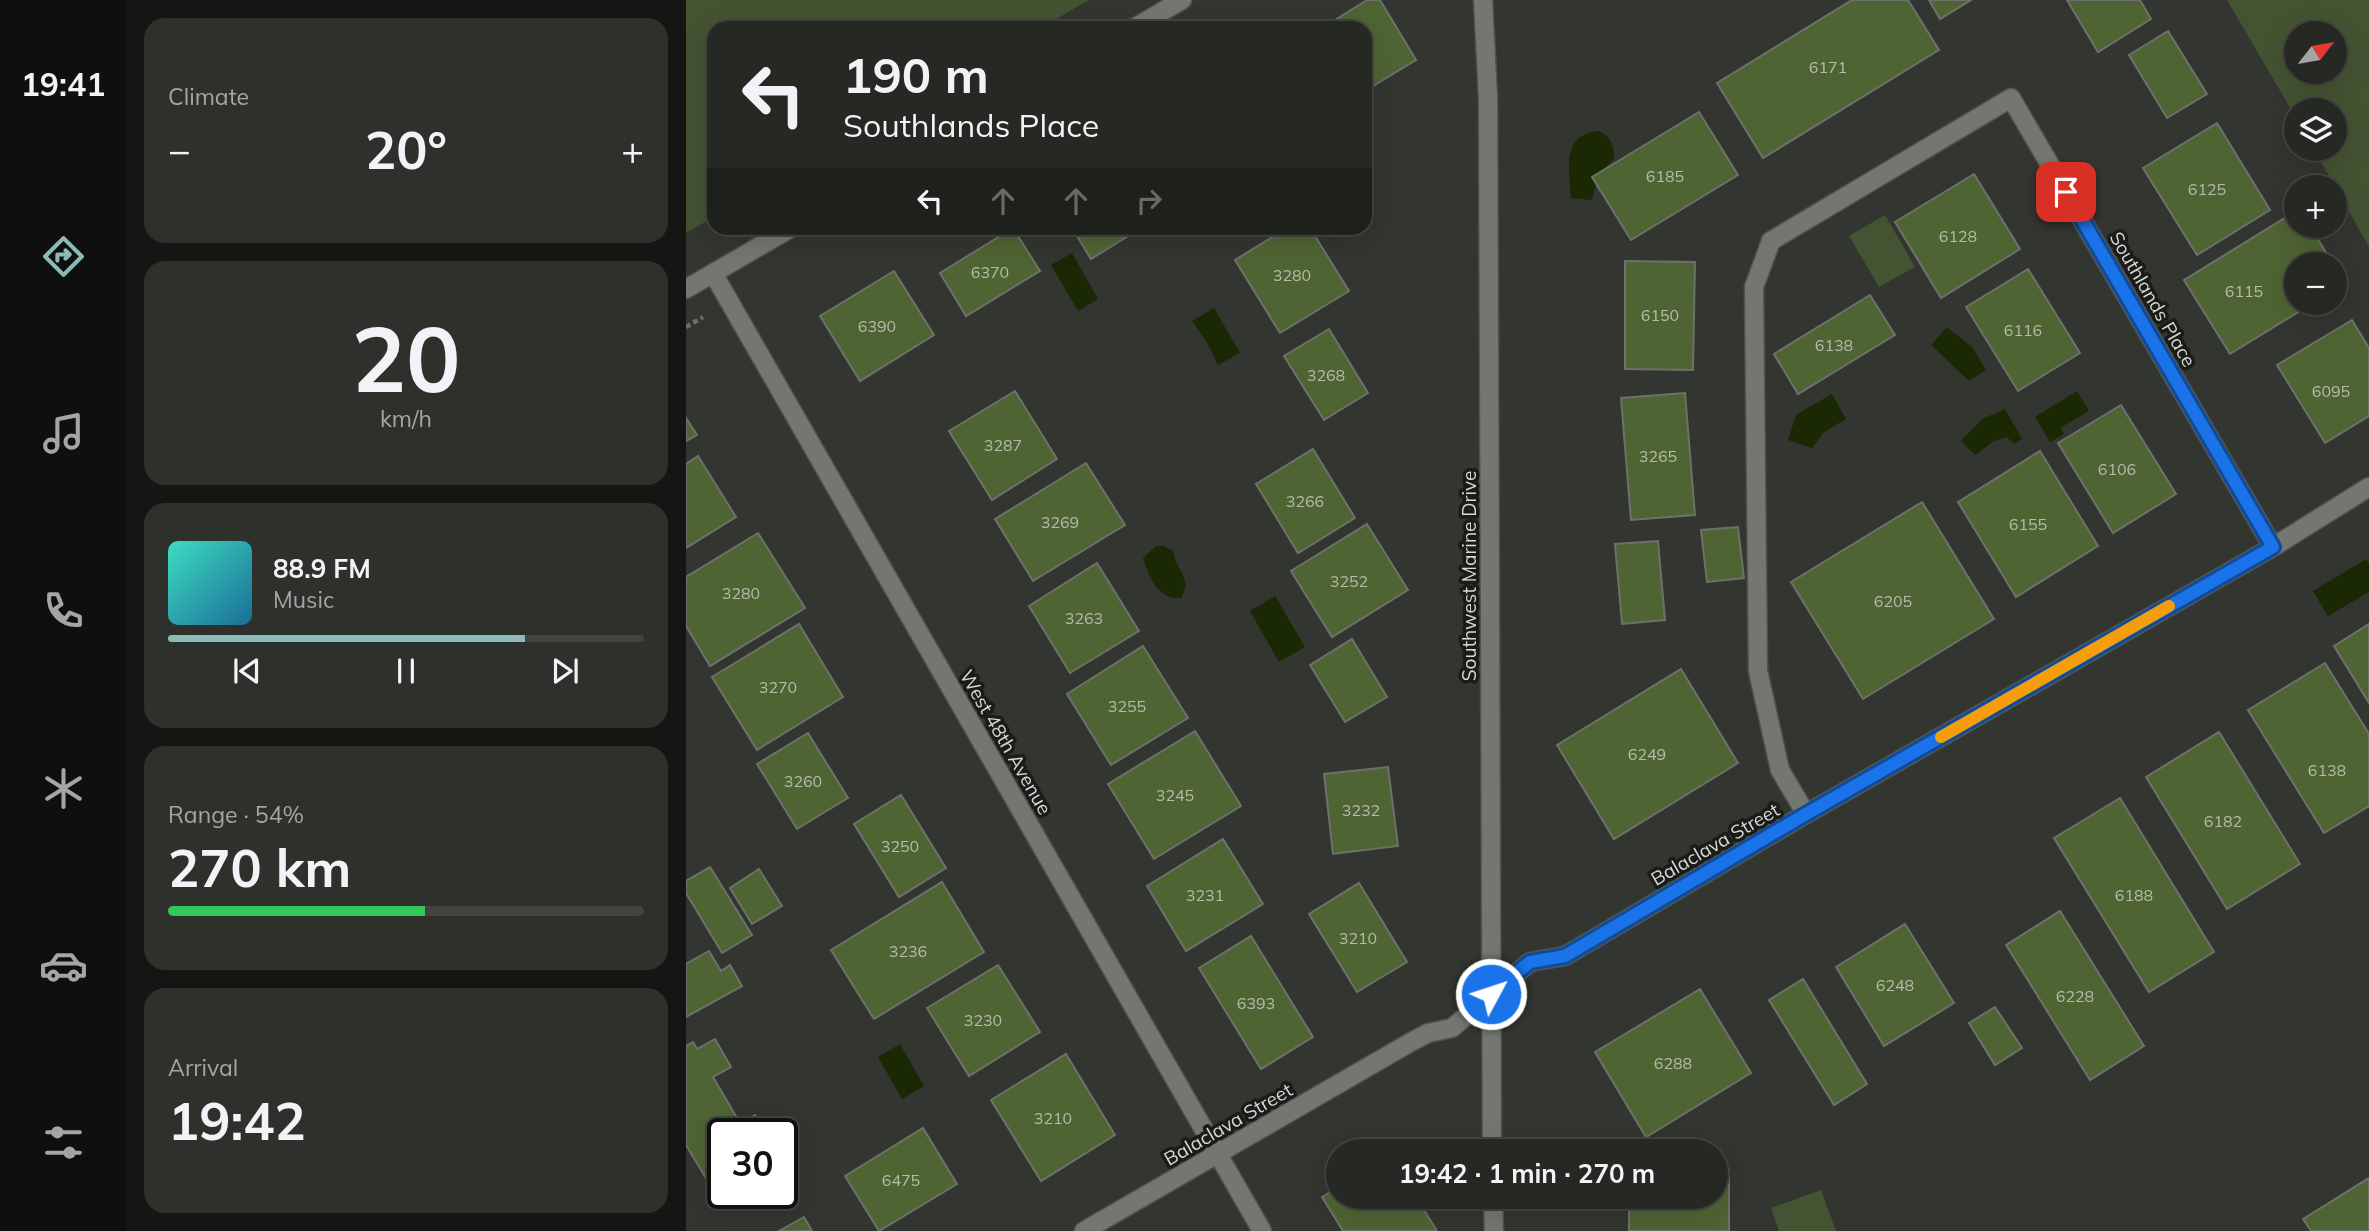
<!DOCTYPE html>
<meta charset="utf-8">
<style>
body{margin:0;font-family:Mulish,sans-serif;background:#2e302c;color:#f1f3f6;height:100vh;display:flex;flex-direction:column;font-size:26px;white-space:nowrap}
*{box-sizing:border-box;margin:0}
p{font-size:23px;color:#a4a6a6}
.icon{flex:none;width:38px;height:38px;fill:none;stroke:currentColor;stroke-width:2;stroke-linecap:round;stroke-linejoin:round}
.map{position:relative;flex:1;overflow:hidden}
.panel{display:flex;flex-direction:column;gap:18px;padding:18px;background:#151614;width:560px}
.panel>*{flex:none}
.hud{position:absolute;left:21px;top:21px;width:665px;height:214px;border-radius:21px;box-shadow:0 7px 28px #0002,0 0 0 2px #424441;background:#262824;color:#f1f3f6;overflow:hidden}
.needle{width:46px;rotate:59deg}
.tools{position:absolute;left:1598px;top:21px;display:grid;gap:14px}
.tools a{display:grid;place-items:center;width:63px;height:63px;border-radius:50%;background:#262824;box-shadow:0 7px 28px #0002,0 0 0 2px #424441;font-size:35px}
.speed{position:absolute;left:21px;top:1118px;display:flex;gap:14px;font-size:35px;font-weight:700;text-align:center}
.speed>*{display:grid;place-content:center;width:91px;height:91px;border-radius:50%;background:#262824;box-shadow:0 7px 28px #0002,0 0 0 2px #424441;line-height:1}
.speed .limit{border:4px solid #111;border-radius:10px;background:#fff;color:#111}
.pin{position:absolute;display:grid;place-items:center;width:60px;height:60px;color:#fff;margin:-30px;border-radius:14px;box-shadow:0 4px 10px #0006}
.me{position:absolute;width:77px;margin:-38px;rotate:50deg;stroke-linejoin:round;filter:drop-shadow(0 0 5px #0008)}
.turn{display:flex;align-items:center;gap:24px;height:147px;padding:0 21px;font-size:32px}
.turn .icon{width:91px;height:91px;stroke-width:2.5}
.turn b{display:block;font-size:49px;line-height:60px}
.lanes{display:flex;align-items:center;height:66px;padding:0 21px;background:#0003;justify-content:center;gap:35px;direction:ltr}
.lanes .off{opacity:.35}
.big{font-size:52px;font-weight:700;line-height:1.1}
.panel .widget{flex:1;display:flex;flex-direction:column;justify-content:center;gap:10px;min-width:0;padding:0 24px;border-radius:21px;background:#2e302c}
.panel .dial{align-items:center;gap:0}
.dial b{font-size:91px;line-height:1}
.song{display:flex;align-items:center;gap:21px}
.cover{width:84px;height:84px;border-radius:10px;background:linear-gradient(135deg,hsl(170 70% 55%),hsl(200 70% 35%))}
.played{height:7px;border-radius:4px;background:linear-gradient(90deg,#8bbbb9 75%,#424441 75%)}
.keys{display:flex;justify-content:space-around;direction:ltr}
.heat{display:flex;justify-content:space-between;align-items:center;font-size:38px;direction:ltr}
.charge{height:10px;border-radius:5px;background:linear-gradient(90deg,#34c759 54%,#424441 0)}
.trip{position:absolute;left:640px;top:1139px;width:402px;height:70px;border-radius:35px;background:#262824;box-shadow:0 7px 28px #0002,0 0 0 2px #424441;font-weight:700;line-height:70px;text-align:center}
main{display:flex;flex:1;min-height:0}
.dock{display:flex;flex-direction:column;width:126px;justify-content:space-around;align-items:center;background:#0f100e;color:#a4a6a6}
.dock .icon{width:49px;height:49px}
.dock .selected{color:#8bbbb9}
.dock b{font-size:32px;color:#f1f3f6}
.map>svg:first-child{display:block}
</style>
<main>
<nav class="dock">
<b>19:41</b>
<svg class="icon selected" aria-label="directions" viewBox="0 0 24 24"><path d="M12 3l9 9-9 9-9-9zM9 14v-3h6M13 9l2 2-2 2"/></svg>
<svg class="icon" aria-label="music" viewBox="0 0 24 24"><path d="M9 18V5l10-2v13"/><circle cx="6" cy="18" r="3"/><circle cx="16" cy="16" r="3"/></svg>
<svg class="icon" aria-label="phone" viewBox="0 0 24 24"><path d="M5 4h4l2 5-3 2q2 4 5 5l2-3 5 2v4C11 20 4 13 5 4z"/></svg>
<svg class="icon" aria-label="climate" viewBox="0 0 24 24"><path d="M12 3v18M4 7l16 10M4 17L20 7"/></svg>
<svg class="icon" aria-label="car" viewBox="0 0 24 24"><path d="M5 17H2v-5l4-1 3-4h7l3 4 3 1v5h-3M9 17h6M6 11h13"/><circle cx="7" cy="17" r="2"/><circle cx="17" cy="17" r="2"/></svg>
<svg class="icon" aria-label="filters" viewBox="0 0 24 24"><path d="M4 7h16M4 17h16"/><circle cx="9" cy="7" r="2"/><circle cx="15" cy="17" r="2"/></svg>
</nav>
<section class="panel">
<div class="widget"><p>Climate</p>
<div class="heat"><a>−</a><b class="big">20°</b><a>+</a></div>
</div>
<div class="widget dial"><b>20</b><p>km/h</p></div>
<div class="widget">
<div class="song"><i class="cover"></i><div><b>88.9 FM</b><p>Music</p></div></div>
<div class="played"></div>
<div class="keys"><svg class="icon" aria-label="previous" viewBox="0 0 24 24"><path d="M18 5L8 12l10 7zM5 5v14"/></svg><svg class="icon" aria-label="pause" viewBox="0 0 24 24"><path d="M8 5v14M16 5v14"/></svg><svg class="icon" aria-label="next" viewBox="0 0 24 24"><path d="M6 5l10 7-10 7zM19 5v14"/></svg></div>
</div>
<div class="widget"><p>Range · 54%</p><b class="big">270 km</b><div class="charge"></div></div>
<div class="widget"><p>Arrival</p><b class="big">19:42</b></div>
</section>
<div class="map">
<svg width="1683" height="1231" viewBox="0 0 1683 1231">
<rect width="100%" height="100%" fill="#333530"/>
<g fill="#445332" fill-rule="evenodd">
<polygon points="0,0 403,0 355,28 28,28 28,217 0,233"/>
<path d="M1541 0H1683V247L1628 149H1648V110H1610V118ZM1610 33H1648V72H1610Z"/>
<polygon points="1199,215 1229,267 1193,287 1163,236"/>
<polygon points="1135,1190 1150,1231 1093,1231 1085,1208"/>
</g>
<g fill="#1a2804">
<path d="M913 131C925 137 928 145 928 159L912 175 906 200 885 198C884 168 874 135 913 131Z"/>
<polygon points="386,253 412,299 392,311 365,265"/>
<polygon points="528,308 554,353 532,365 521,342 506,321"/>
<polygon points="1261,327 1287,348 1300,370 1283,381 1245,345"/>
<polygon points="1391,391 1403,411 1374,428 1378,434 1364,442 1349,417"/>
<polygon points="1146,394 1160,419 1138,432 1126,448 1102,440 1110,415"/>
<polygon points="1319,409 1336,439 1328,444 1321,437 1308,441 1289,455 1275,441 1296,419"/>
<path d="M470 546H478L487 551C490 571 507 578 495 598 472 600 463 577 457 558Z"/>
<polygon points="1680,559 1683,564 1683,592 1642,616 1627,591"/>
<polygon points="589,596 619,647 593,662 564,611"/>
<polygon points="214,1044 238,1086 216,1099 192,1057"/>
</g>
<g fill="#4f6433" stroke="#6e716b" stroke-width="2">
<polygon points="681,0 694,0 730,60 684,88 679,80 679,28 647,28 644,23"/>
<polygon points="1166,0 1222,0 1253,50 1077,158 1031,83"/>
<polygon points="1243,0 1285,0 1254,19"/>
<polygon points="1381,0 1454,0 1465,19 1412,52"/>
<polygon points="1482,31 1521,94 1481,118 1443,55"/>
<polygon points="1013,112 1052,175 945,240 906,177"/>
<polygon points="1531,123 1584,210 1511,255 1457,168"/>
<polygon points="1288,174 1334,249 1255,298 1209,222"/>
<polygon points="1610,211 1610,226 1624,226 1647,264 1610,264 1610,303 1627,303 1544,354 1498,280"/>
<polygon points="327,228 354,271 280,316 254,273"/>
<polygon points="386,228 444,228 447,233 405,259"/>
<polygon points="601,228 624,228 663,291 594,333 549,260"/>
<polygon points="939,261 1009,262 1007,370 939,369"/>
<polygon points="1342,269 1394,353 1332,391 1280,307"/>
<polygon points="208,271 248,335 174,381 134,316"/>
<polygon points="1184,295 1209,335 1112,394 1088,354"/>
<polygon points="1666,320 1683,348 1683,416 1639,443 1591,365"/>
<polygon points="643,329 682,393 638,420 598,356"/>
<polygon points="329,391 371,459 306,500 263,431"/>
<polygon points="999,393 1009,515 945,520 935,398"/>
<polygon points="1435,405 1490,494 1427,533 1372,443"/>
<polygon points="0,418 11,435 0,441"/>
<polygon points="627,449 669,518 612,553 570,484"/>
<polygon points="1354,451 1412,546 1330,597 1272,502"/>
<polygon points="12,456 50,517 0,548 0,464"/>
<polygon points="400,463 439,525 347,581 309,519"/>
<polygon points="1236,502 1308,619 1177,699 1105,582"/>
<polygon points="681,524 722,590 646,637 605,571"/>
<polygon points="1052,527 1058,578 1021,582 1015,530"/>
<polygon points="72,533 119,608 24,666 0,626 0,577"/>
<polygon points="972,541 979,620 936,624 929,544"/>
<polygon points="411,563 453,631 384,673 343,606"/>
<polygon points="113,624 157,697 71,750 26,677"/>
<polygon points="1683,624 1683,703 1648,646"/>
<polygon points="666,639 701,697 659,722 624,665"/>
<polygon points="457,646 502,718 425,765 381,694"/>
<polygon points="1639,663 1683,734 1683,806 1638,833 1562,710"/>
<polygon points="995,669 1052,763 928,839 871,745"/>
<polygon points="509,731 555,806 468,859 422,784"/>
<polygon points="1533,732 1614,864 1541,909 1460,777"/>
<polygon points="122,733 162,798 111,829 71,764"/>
<polygon points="702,767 712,846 647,854 638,774"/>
<polygon points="215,795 260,868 213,897 168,824"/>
<polygon points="1434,798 1528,952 1463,992 1368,838"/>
<polygon points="537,839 577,904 500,951 461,886"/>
<polygon points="24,867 66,935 36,953 0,893 0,881"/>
<polygon points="73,869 96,906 66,924 44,888"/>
<polygon points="256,882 298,952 188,1019 145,950"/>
<polygon points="673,883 721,962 671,992 623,914"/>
<polygon points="1374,911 1458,1046 1404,1080 1320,945"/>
<polygon points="1219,924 1268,1003 1198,1046 1150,967"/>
<polygon points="565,936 627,1037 575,1069 513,968"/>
<polygon points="23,951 35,971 44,965 56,986 0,1017 0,964"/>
<polygon points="312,965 354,1032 283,1076 241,1008"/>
<polygon points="1117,979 1181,1084 1148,1105 1083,1000"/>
<polygon points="1014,989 1065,1073 960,1137 909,1052"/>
<polygon points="1309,1007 1336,1048 1309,1065 1283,1023"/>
<polygon points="29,1039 45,1067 27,1077 54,1123 69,1115 80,1134 37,1134 37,1188 30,1175 21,1180 0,1145 0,1046 7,1042 11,1049"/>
<polygon points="380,1054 429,1135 355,1181 305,1100"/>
<polygon points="237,1128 271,1184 193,1231 159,1176"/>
<polygon points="1031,1169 1043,1169 1043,1231 943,1231 943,1197 1031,1197"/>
<polygon points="1683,1178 1683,1231 1625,1231 1617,1219"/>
<polygon points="653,1187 653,1197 730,1197 751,1231 657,1231 636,1197"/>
<polygon points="118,1217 126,1231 93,1231"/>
</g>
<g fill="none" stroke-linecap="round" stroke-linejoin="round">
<defs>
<polyline id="lane" points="1085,241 1068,287 1072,671 1094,770 1120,814"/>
<g id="street">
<polyline points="1085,241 1325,98 1587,547"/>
<polyline points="27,273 576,1231"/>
<polyline points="398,1231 725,1042 742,1033 766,1028 844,962 879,956 1120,814 1587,547 1683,487"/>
</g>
<g id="secondary">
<polyline points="797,0 802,97 806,1152"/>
<polyline points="448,28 496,0"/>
<polyline points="0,289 105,228"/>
<polyline points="807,1197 808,1231"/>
</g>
</defs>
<use href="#lane" stroke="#4f524d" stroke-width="21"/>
<use href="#street" stroke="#4f524d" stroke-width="21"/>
<use href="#secondary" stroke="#4f524d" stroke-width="21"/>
<polyline stroke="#6c6e69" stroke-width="4.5" stroke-dasharray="5 3.5" stroke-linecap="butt" points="0,327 17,317"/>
<use href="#lane" stroke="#747771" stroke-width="18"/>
<use href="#street" stroke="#747771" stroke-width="18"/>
<use href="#secondary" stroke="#747771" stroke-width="18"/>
</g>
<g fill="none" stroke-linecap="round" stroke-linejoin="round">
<defs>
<polyline id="route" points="805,994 844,962 879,956 1120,814 1587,547 1380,192"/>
</defs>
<use href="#route" stroke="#114b97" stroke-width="18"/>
<use href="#route" stroke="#1a73e8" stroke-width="12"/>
<polyline stroke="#f59e0b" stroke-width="12" points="1255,737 1483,606"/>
</g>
<g text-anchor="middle" stroke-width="7" stroke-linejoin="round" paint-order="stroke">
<g font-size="16" fill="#b5bcac">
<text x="1142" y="73">6171</text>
<text x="979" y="182">6185</text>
<text x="1521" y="195">6125</text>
<text x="1272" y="242">6128</text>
<text x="304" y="278">6370</text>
<text x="606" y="281">3280</text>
<text x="1558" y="297">6115</text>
<text x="974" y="321">6150</text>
<text x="191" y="332">6390</text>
<text x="1337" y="336">6116</text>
<text x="1148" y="351">6138</text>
<text x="640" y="381">3268</text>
<text x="1645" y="397">6095</text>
<text x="317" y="451">3287</text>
<text x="972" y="462">3265</text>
<text x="1431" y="475">6106</text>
<text x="619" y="507">3266</text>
<text x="374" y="528">3269</text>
<text x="1342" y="530">6155</text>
<text x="663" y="587">3252</text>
<text x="55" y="599">3280</text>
<text x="1207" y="607">6205</text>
<text x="398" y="624">3263</text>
<text x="92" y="693">3270</text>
<text x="441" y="712">3255</text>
<text x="961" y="760">6249</text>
<text x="1641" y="776">6138</text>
<text x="117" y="787">3260</text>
<text x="489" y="801">3245</text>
<text x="675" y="816">3232</text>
<text x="1537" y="827">6182</text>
<text x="214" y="852">3250</text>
<text x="519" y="901">3231</text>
<text x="1448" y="901">6188</text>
<text x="672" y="944">3210</text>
<text x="222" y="957">3236</text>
<text x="1209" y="991">6248</text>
<text x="1389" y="1002">6228</text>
<text x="570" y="1009">6393</text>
<text x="297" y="1026">3230</text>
<text x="987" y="1069">6288</text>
<text x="367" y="1124">3210</text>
<text x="215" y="1186">6475</text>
</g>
<g font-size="19" fill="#d7d9d5" stroke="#1b1c1a">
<text transform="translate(1467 299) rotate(60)" y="7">Southlands Place</text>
<text transform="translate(783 576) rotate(-90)" y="7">Southwest Marine Drive</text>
<text transform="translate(320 742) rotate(60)" y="7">West 48th Avenue</text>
<text transform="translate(1029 844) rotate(-30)" y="7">Balaclava Street</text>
<text transform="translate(542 1124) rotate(-30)" y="7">Balaclava Street</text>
</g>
</g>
</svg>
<div class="tools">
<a><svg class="needle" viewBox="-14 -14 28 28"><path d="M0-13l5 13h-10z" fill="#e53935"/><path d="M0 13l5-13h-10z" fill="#a4a6a6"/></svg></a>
<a><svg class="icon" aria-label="layers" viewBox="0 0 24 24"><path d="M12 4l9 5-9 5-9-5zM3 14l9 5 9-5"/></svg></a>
<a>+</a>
<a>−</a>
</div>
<div class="speed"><div class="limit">30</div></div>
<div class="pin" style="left:1380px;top:192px;background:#d93025"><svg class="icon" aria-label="arrive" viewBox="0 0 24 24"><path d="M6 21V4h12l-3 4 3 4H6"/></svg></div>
<svg class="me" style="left:805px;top:994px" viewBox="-20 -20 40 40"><circle r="17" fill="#1a73e8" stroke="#fff" stroke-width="3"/><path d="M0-11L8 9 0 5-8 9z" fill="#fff"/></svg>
<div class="trip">19:42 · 1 min · 270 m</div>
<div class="hud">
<div class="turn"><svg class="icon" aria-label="left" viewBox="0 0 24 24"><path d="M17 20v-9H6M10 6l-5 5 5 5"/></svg><div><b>190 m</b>Southlands Place</div></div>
<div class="lanes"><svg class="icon" aria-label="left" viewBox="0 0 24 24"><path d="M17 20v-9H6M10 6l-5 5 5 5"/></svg><svg class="icon off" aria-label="ahead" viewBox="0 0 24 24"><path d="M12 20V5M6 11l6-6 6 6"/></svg><svg class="icon off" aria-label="ahead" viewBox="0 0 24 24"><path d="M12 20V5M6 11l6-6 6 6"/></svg><svg class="icon off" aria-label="right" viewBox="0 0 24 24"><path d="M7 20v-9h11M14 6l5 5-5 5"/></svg></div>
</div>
</div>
</main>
